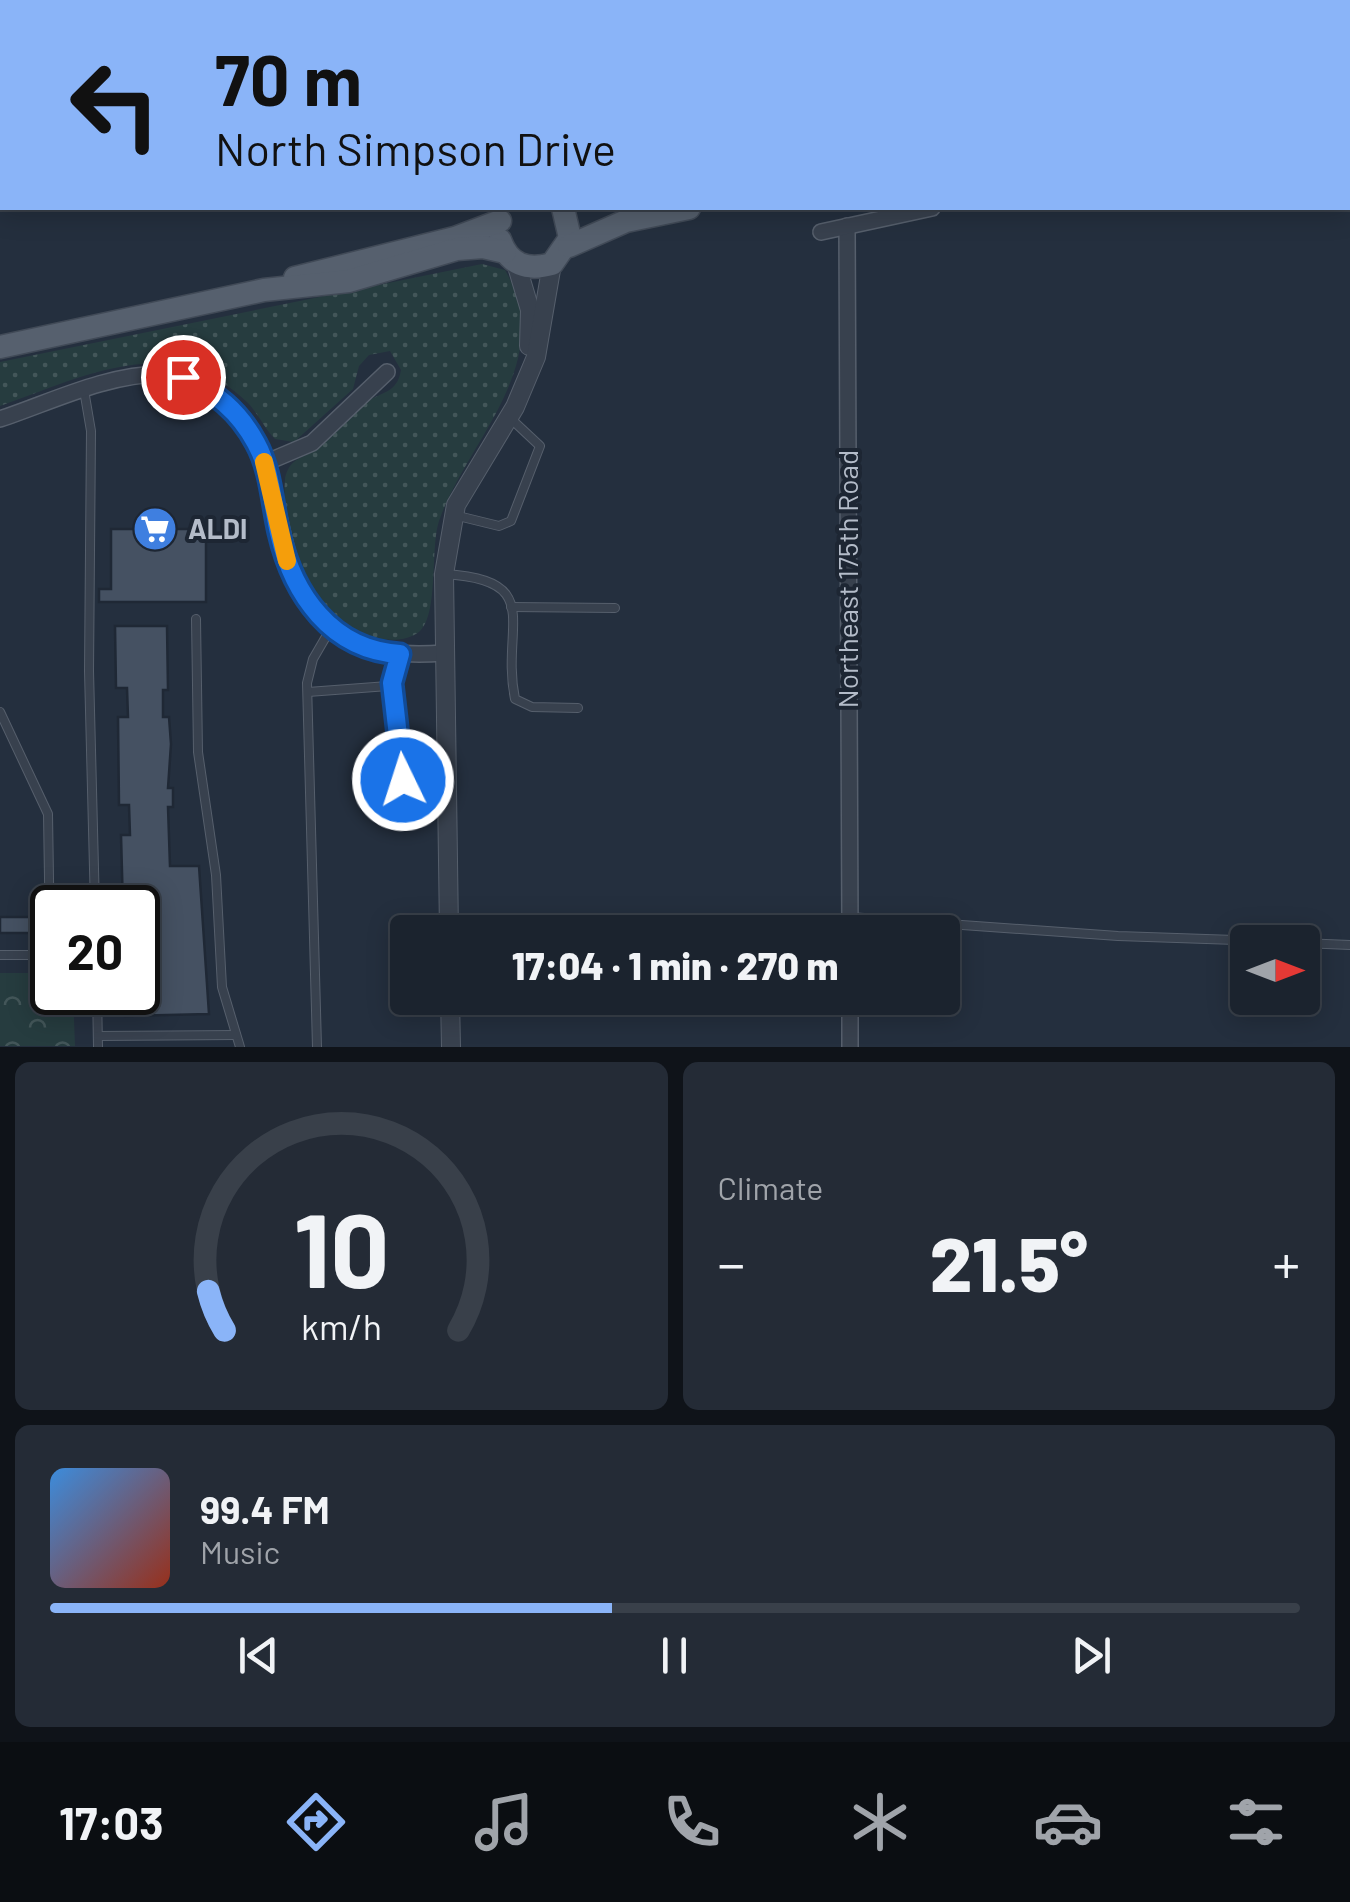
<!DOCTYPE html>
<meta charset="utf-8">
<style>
body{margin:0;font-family:Barlow,sans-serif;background:#242b36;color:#f1f3f6;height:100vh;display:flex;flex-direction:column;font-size:38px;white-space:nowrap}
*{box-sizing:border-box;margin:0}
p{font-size:32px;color:#a0a4aa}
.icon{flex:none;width:55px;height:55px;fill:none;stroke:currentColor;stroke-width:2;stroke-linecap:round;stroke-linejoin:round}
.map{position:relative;height:1047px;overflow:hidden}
.panel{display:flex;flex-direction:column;gap:15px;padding:15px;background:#0f1319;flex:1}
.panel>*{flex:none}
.banner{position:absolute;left:0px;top:0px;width:1350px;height:210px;box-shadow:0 5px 25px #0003,0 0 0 2px #39404a;background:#8ab4f8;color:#111;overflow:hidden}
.needle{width:65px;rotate:90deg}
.tools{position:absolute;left:1230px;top:925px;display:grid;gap:20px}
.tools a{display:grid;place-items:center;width:90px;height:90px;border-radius:10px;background:#1b232e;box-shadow:0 5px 25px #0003,0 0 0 2px #39404a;font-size:50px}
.speed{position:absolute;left:30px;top:885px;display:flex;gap:20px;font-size:50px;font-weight:700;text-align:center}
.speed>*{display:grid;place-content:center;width:130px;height:130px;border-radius:50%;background:#1b232e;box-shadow:0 5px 25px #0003,0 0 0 2px #39404a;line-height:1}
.speed .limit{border:5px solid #111;border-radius:15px;background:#fff;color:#111}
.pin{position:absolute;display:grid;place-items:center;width:85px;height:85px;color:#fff;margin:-42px;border:5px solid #fff;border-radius:50%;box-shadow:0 2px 10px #0007}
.me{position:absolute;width:110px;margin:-55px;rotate:356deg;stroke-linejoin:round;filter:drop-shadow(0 0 8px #0008)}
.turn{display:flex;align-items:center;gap:35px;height:210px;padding:0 50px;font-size:45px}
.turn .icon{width:130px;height:130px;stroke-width:2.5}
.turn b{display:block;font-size:70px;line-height:85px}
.big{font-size:75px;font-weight:800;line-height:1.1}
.panel .widget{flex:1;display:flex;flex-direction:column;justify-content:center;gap:15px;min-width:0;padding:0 35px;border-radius:15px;background:#242b36}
.panel .dial{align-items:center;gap:0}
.dial svg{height:260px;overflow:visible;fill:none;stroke:#39404a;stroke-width:7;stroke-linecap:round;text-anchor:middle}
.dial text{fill:#f1f3f6;stroke:none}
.song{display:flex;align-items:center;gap:30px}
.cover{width:120px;height:120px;border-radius:15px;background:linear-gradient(135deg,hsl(210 70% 55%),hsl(10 70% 35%))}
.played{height:10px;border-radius:5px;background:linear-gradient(90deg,#8ab4f8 45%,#39404a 45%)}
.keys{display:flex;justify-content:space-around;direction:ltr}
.heat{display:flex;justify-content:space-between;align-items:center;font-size:55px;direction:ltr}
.panel .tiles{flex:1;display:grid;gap:15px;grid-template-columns:1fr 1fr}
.widget:last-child{grid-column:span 2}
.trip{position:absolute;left:390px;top:915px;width:570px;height:100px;border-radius:10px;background:#1b232e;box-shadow:0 5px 25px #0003,0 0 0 2px #39404a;font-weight:800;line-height:100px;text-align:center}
.tabs{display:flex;height:160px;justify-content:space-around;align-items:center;background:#0b0e12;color:#a0a4aa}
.tabs .icon{width:70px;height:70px}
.tabs .selected{color:#8ab4f8}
.tabs b{font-size:45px;color:#f1f3f6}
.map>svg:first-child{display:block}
</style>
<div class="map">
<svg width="1350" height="1047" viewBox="0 0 1350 1047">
<defs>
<pattern id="grass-dots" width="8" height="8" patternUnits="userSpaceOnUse" patternTransform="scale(2.5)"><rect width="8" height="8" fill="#263c3f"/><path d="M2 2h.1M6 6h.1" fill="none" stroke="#435659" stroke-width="1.8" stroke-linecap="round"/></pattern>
<pattern id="forest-crowns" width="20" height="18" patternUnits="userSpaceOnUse" patternTransform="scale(2.5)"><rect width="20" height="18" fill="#263c3f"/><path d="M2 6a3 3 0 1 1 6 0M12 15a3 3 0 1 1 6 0" fill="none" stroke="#435659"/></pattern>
</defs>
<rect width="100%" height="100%" fill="#242f3e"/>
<path fill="url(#grass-dots)" d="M482 264 505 270C559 362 467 440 439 521 430 548 439 613 420 631 409 641 390 641 376 638 313 622 280 540 285 480 285 475 288 469 290 466 297 457 307 456 316 450 334 437 347 416 365 403 382 391 397 394 401 370L390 351 369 355 359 366 353 389 294 442 275 439C264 428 258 413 247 402 172 329 83 377 0 406V362Z"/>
<polygon fill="url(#forest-crowns)" points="0,973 52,973 52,992 73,993 75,1046 0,1046"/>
<g fill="#455162" stroke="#1f2835" stroke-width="2.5">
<polygon points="111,529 206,529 206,602 99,602 99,589 111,589"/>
<polygon points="115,626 167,626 168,690 163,690 163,717 169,717 171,744 168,788 173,788 173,807 168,807 170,866 199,866 209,1014 125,1016 124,992 138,992 138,908 123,908 121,835 130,835 129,805 119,805 118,717 128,717 127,688 116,688"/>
<rect x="0" y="917" width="32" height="16"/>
</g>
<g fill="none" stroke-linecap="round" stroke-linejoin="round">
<defs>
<g id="service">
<polyline points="404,0 404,2"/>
<polyline points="41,2 43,0"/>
<polyline points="88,2 88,0"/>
<polyline points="575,2 576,0"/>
<polyline points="1054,2 1060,0"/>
<polyline points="0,82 2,73"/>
<polyline points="0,147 2,148"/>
<polyline points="84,390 91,431 89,671 95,908"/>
<polyline points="454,515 499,526 511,521 540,446 509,417"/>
<path d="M444 574C547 580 500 626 515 699L532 707 578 708"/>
<polyline points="511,607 615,608"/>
<polyline points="196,619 198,752 216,875 222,987 240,1047"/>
<polyline points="392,683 403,780 412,785 447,786"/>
<polyline points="308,692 388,686 400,654"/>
<polyline points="0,712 48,814 50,943 38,955 0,955"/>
<polyline points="850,917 1118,936 1295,942"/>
<polyline points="1302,943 1350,945"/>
<polyline points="97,992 98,1047"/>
<polyline points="98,1036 236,1035"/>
<polyline points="317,1047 307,683 313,659 331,628"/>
</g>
<g id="minor">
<polyline points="851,0 851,2"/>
<polyline points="1128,2 1134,0"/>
<polyline points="1348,162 1350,162"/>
<polyline points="847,226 850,932"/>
<polyline points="821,232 932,208"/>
<path d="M0 419C51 402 107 374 162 374 180 375 197 382 212 392 327 471 225 670 444 653"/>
<polyline points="265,463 312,443 387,372"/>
<polyline points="850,1047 850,998"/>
</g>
<g id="tertiary">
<polyline points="516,263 530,310 529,346"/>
<polyline points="449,932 444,574 456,505 515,407 536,357 552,264"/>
<polyline points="450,998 451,1047"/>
</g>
<polyline id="secondary" points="0,48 2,49"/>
<g id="primary">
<polyline points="1348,99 1350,99"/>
<path d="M500 240C509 265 527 271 552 264L570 238 563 208"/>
<polyline points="569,246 626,221 689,208"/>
<polyline points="295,278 455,238 500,221"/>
<polyline points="0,347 264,290 349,281 457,249 483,247 505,252"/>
</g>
</defs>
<use href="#service" stroke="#565f6c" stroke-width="10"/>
<use href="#minor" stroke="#565f6c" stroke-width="18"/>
<use href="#tertiary" stroke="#565f6c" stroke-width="20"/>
<use href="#secondary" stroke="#565f6c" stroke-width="22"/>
<use href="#primary" stroke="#414a57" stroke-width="25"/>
<use href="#service" stroke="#38414e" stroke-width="8"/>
<use href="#minor" stroke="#38414e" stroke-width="15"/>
<use href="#tertiary" stroke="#38414e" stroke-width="18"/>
<use href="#secondary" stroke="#465061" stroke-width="20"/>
<use href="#primary" stroke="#56606e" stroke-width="22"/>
</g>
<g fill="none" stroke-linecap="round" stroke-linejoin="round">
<defs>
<path id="route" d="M183 377C215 392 239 411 256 443 271 470 272 503 279 533 293 594 331 650 400 654L392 683 403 780"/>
</defs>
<use href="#route" stroke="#114b97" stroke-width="25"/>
<use href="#route" stroke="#1a73e8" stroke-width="18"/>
<polyline stroke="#f59e0b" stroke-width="18" points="264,462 287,561"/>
</g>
<defs>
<symbol id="supermarket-disc" viewBox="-11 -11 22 22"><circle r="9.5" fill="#3f7fe0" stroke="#1d2633"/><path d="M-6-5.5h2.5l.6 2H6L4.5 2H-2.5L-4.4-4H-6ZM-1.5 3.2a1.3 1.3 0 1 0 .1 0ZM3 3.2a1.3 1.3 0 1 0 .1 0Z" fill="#fff"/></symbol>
</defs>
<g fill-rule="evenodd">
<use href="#supermarket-disc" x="130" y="504" width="50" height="50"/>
</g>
<g text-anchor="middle" stroke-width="8" stroke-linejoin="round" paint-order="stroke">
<g font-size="28" font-weight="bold" fill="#b4bcc9" stroke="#1d2633" text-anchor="start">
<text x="188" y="539">ALDI</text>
</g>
<g font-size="28" fill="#b4bcc9" stroke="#1d2633">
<text transform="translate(848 579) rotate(-90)" y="10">Northeast 175th Road</text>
</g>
</g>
</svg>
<div class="tools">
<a><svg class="needle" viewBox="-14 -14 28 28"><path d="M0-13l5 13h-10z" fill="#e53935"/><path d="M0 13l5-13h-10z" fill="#a0a4aa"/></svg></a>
</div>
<div class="speed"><div class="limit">20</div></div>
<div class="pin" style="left:183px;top:377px;background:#d93025"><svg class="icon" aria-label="arrive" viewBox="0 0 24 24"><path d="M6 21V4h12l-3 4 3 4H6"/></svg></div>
<svg class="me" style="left:403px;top:780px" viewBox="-20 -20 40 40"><circle r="17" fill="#1a73e8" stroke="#fff" stroke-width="3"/><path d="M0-11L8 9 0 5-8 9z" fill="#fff"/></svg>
<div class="trip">17:04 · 1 min · 270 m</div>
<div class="banner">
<div class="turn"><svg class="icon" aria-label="left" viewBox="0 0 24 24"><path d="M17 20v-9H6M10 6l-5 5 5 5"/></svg><div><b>70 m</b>North Simpson Drive</div></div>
</div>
</div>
<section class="panel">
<div class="tiles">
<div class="widget dial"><svg viewBox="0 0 100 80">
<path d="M14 69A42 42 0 1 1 86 69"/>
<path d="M14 69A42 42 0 0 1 9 57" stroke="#8ab4f8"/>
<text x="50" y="56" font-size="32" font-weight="700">10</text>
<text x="50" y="72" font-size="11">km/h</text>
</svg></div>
<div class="widget"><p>Climate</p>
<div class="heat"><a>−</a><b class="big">21.5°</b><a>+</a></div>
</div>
<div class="widget">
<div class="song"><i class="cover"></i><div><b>99.4 FM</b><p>Music</p></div></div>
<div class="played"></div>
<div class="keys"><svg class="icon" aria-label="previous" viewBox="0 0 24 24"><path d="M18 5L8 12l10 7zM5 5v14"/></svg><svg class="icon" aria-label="pause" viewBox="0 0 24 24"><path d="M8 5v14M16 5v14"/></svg><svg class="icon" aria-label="next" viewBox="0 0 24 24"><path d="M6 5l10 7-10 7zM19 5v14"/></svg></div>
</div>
</div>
</section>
<nav class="tabs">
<b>17:03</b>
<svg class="icon selected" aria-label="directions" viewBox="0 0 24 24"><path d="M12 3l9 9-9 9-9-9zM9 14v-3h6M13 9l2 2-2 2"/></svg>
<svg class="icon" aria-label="music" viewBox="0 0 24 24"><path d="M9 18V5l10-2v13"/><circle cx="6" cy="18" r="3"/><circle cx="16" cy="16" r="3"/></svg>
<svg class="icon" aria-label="phone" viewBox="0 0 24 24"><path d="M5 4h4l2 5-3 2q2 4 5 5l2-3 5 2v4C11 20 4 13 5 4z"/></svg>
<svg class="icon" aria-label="climate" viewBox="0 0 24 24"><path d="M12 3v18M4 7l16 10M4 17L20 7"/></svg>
<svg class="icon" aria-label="car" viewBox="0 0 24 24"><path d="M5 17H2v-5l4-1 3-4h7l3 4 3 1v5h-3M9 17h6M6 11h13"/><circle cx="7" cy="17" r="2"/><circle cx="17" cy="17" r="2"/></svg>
<svg class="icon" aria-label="filters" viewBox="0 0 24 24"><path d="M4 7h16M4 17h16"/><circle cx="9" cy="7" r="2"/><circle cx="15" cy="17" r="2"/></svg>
</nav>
